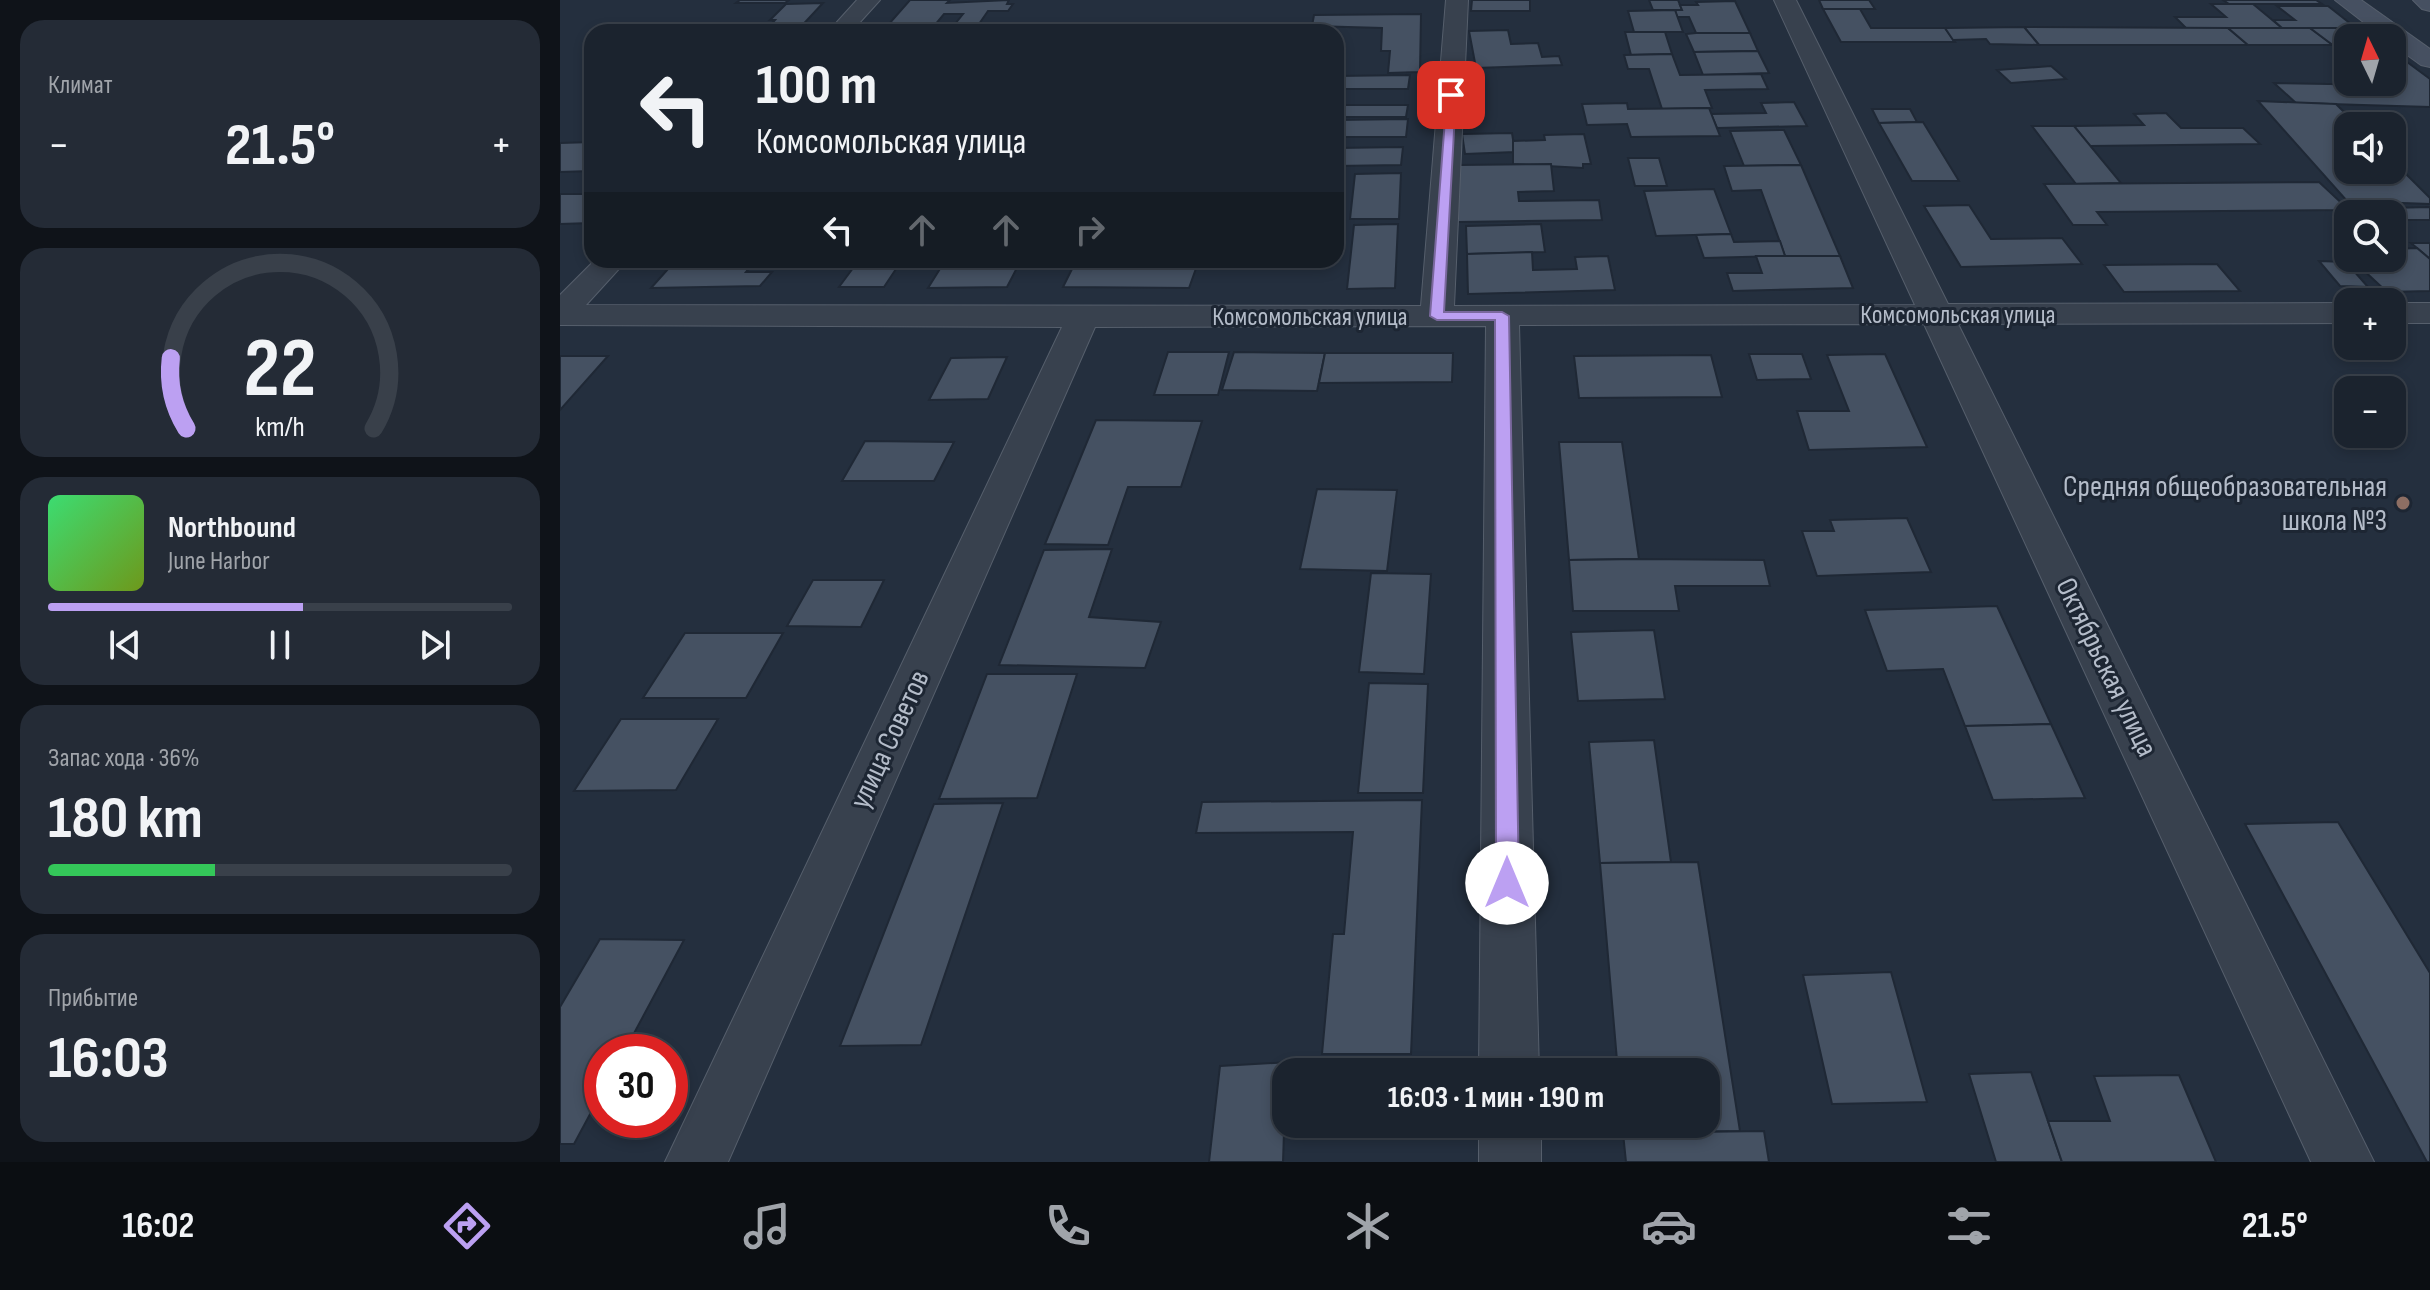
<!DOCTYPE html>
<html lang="ru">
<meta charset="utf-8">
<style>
body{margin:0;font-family:"Sofia Sans Condensed",sans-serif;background:#242b36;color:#f1f3f6;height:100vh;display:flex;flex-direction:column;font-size:30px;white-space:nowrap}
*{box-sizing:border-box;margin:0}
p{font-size:26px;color:#a0a4aa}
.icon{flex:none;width:44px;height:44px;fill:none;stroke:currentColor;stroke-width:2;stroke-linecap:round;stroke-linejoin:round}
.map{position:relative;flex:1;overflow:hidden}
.details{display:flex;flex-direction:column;gap:20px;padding:20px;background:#0f1319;width:560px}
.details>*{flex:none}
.banner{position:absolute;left:24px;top:24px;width:760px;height:244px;border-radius:24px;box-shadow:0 4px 12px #0003,0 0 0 2px #39404a;background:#1b232e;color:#f1f3f6;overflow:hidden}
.needle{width:52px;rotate:355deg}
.tools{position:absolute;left:1774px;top:24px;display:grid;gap:16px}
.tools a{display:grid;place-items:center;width:72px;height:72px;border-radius:16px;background:#1b232e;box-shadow:0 4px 12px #0003,0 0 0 2px #39404a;font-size:40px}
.speed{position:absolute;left:24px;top:1034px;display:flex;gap:16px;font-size:40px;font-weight:700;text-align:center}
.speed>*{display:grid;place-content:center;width:104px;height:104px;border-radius:50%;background:#1b232e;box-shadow:0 4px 12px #0003,0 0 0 2px #39404a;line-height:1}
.speed .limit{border:12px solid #d22;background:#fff;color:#111}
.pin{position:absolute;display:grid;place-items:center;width:68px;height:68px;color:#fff;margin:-34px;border-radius:16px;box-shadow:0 4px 12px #0006}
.me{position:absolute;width:88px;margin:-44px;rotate:0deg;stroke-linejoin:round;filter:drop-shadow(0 0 6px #0008)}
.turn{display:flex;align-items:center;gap:28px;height:168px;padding:0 40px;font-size:36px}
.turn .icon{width:104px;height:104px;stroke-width:2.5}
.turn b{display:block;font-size:56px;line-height:68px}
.lanes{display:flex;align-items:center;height:76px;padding:0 40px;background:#0003;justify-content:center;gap:40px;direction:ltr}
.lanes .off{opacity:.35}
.big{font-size:60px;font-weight:700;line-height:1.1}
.details .tile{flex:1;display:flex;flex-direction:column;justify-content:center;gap:12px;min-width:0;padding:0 28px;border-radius:24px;background:#242b36}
.details .dial{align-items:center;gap:0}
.dial svg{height:208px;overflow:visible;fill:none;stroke:#39404a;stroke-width:7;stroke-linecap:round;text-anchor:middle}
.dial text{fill:#f1f3f6;stroke:none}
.song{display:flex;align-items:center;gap:24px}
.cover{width:96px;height:96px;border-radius:12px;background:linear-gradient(135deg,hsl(140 70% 55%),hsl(80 70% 35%))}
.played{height:8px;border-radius:4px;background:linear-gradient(90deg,#bca0f2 55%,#39404a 55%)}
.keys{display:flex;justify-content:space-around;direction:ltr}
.heat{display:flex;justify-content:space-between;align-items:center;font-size:44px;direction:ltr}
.charge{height:12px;border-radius:6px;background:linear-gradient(90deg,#34c759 36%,#39404a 0)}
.trip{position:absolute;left:712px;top:1058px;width:448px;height:80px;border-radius:24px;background:#1b232e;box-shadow:0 4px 12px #0003,0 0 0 2px #39404a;font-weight:700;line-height:80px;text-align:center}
.tabs{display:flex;height:128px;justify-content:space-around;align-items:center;background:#0b0e12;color:#a0a4aa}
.tabs .icon{width:56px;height:56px}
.tabs .active{color:#bca0f2}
.tabs b{font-size:36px;color:#f1f3f6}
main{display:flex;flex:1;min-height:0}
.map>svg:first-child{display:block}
</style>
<main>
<section class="details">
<div class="tile"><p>Климат</p>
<div class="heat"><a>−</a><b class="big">21.5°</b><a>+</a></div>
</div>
<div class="tile dial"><svg viewBox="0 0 100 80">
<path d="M14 69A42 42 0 1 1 86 69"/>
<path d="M14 69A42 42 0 0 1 8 42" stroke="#bca0f2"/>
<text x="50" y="56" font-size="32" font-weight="700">22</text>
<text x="50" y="72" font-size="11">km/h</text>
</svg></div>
<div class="tile">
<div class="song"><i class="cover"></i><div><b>Northbound</b><p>June Harbor</p></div></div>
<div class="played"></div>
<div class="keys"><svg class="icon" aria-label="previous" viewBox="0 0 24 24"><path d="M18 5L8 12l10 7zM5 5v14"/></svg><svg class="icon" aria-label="pause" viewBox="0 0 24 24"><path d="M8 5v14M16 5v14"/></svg><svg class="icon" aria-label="next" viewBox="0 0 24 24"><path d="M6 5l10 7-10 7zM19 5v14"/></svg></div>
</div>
<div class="tile"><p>Запас хода · 36%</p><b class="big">180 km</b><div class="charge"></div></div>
<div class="tile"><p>Прибытие</p><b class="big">16:03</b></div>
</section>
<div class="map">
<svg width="1870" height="1162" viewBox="0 0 1870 1162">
<rect width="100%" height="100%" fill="#242f3e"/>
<g fill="#455162" stroke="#1f2835" stroke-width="2">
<polygon points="180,0 229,0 225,3 176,3"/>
<polygon points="350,0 390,0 387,3 449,0 447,4 453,4 448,11 428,11 419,24 395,24 403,14 384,14 375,25 328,25"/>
<polygon points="912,0 970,0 970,11 911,11"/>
<polygon points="1089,0 1118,0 1122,10 1093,10"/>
<polygon points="1259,0 1309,0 1315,9 1263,9"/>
<polygon points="1663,0 1756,0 1762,4 1669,4"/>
<polygon points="1175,1 1190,33 1136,33 1129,17 1117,17 1115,10 1122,10 1120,5 1138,5 1136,2"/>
<polygon points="263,3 236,32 204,32 215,20 210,20 226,4"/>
<polygon points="1651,4 1693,4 1722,28 1626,28 1615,17 1666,17"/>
<polygon points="1717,6 1768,6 1796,28 1722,28 1713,20 1735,20"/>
<polygon points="1263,9 1300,9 1311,28 1385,28 1395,42 1281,42"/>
<polygon points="1115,10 1123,32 1074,32 1068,11"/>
<polygon points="861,14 860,72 828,73 830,51 821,51 822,28 752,26 754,15"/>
<polygon points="1464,27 1668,28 1688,45 1479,45"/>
<polygon points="1464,27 1479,45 1430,44 1426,39 1393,40 1385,28"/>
<polygon points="1668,28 1750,28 1773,45 1688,45"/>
<polygon points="1750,28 1796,28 1810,38 1788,38 1788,49 1778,49"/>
<polygon points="948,30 951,44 978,43 982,57 999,56 1002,65 916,68 909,31"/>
<polygon points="1065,32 1105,32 1112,54 1071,55"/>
<polygon points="1136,33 1190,33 1198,51 1134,52 1126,34"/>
<polygon points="1198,51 1209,73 1143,75 1134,52"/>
<polygon points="1112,54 1120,75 1201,74 1208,89 1145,90 1152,108 1102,109 1089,69 1068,69 1064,55"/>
<polygon points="1832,56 1839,56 1870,79 1870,107 1736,103 1714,83 1824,85 1821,82 1832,82"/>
<polygon points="1491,66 1506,79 1451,83 1437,70"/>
<polygon points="850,75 848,89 776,89 776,76"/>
<polygon points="1698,101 1776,104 1798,126 1788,126 1788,170 1832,170 1832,160 1870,198 1870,204 1787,201"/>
<polygon points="1234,102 1247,126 1157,128 1151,114 1206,113 1201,103"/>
<polygon points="1067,103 1068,109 1149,108 1160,136 1071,137 1067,124 1027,125 1022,104"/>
<polygon points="776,105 848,105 846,117 776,117"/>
<polygon points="1312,109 1350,109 1357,122 1319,123"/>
<polygon points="1606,113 1621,128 1683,128 1700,144 1530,146 1514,126 1584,125 1574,114"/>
<polygon points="848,119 846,137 776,137 776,120"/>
<polygon points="1363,122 1399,181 1352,181 1319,123"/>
<polygon points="1472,126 1514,126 1561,183 1516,184"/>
<polygon points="1224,130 1241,165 1184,166 1170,131"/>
<polygon points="952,133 955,152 905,154 902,134"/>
<polygon points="1024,134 1031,164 1023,164 1023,168 953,164 953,141 985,140 984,135"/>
<polygon points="32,142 32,171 0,172 0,143"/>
<polygon points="843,147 841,165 776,166 776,148"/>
<polygon points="1068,158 1099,158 1107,186 1075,186"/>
<polygon points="991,164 994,191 958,192 959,201 1039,200 1042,220 898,222 898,165"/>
<polygon points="1241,165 1280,256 1225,256 1201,190 1172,191 1164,166"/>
<polygon points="841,173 839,219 790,219 795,174"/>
<polygon points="1759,182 1789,210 1537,212 1547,225 1513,225 1484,184"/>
<polygon points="1154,189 1171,234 1096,236 1084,191"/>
<polygon points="0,194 32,194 32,223 0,224"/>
<polygon points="1409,205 1431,239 1502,238 1522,264 1401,267 1364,206"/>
<polygon points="1870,207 1870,220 1843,220 1829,208"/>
<polygon points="838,224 835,288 787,289 794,225"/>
<polygon points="981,224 985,252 907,254 906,226"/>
<polygon points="1171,234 1174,242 1220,241 1225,256 1144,258 1136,235"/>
<polygon points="1851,243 1870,243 1870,259 1857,248"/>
<polygon points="1857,248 1870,259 1870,291 1827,292 1799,266 1818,265 1810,258 1832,258 1832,249"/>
<polygon points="972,252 973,270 1017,269 1015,257 1048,256 1055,290 908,294 907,254"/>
<polygon points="1196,256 1280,256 1293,288 1173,291 1167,273 1202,273"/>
<polygon points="116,260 196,260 186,272 212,272 200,286 91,288"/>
<polygon points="299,260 342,260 324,287 279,287"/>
<polygon points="639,260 629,288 503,287 516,261"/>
<polygon points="1759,261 1786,262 1808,287 1780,286"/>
<polygon points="383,264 459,264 447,287 368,288"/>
<polygon points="1657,264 1680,291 1564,292 1544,265"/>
<polygon points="608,352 669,352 658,395 594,395"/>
<polygon points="674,352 765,353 757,391 662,390"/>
<polygon points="765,353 893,353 892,382 759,383"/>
<polygon points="1189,354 1242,354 1251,379 1197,380"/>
<polygon points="1325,354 1367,447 1249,450 1237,411 1289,411 1267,355"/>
<polygon points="1151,355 1162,397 1019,398 1014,356"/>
<polygon points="0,356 48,356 0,410"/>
<polygon points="447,357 428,399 369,400 391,358"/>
<polygon points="536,420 642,421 621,487 568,487 548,545 485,544"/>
<polygon points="305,441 394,442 374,481 282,481"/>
<polygon points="999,442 1062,442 1079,559 1009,560"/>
<polygon points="757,489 837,490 827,571 740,569"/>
<polygon points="1347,518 1371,572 1257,576 1242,531 1274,531 1270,520"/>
<polygon points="552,549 529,617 601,622 585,668 439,665 484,550"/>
<polygon points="1079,559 1204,560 1210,586 1115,586 1119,611 1013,611 1009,560"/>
<polygon points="811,573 871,574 864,674 799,672"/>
<polygon points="253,580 324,580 301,627 227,626"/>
<polygon points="1437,606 1491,724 1405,726 1383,669 1327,671 1305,610"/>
<polygon points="1094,630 1105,699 1018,701 1011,632"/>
<polygon points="125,633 223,633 186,698 83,698"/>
<polygon points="427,674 517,674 477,798 379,799"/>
<polygon points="809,683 868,684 863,793 798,793"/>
<polygon points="61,719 158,719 116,790 14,791"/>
<polygon points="1491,724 1525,798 1433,800 1405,726"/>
<polygon points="1094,740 1111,862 1040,863 1029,742"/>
<polygon points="862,800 851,1054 762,1054 773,934 784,934 793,832 636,833 642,802"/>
<polygon points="443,803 361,1045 280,1046 374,804"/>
<polygon points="1778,822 1870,973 1870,1162 1867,1162 1685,824"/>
<polygon points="1138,862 1180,1131 1063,1133 1063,1124 1146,1124 1146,1072 1058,1072 1040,863"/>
<polygon points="40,939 124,940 64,1052 42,1052 42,1092 14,1144 0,1144 0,1007"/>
<polygon points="1331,972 1367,1102 1272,1104 1243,975"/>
<polygon points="730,1062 730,1072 726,1072 723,1162 649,1162 660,1066"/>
<polygon points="1471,1072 1502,1162 1436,1162 1409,1074"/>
<polygon points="1619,1075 1656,1162 1502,1162 1488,1121 1550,1121 1534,1076"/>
<polygon points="1204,1131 1209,1162 1066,1162 1063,1133"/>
</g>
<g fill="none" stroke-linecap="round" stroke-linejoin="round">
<defs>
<g id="street">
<polygon points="297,0 320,0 291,32 268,32"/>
<polygon points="886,0 908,0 894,306 1355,305 1214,0 1236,0 1388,304 1788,303 1788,323 1398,324 1814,1162 1751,1162 1364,324 959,325 979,1072 919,1072 926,326 535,327 168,1162 105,1162 502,327 0,325 0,295 35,260 67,260 26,305 861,306"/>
<rect x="1832" y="303" width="38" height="20"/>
<rect x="919" y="1124" width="62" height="38"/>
</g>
<g id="secondary">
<polygon points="1775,0 1801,0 1870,49 1870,67 1861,65 1832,44 1832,38 1824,38"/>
<polygon points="1853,0 1870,0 1870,11 1862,9"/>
</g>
</defs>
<use href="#street" stroke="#565f6c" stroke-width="2"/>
<use href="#secondary" stroke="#565f6c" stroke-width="2"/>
<use href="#street" fill="#38414e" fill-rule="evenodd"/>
<use href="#secondary" fill="#465061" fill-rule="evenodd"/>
</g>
<polygon fill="#bca0f2" stroke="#7a689d" stroke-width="2" points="887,93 896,95 884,312 942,312 949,316 959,883 955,891 947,894 939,891 936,883 935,320 877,320 870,316"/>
<circle fill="#8d6e63" stroke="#1d2633" stroke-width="3" cx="1843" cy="503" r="8"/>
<g text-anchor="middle" stroke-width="6" stroke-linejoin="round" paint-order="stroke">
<g font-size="26" fill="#b4bcc9" stroke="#1d2633">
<text x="1398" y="323">Комсомольская улица</text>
<text x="750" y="325">Комсомольская улица</text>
</g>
<g font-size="30" fill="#b4bcc9" stroke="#1d2633" text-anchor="end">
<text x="1827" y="496">Средняя общеобразовательная<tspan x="1827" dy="34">школа №3</tspan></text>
</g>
<g font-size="30" fill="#b4bcc9" stroke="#1d2633">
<text transform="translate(1547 667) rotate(64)" y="10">Октябрьская улица</text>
<text transform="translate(329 739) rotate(-65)" y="10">улица Советов</text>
</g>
</g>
</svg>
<div class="tools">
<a><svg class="needle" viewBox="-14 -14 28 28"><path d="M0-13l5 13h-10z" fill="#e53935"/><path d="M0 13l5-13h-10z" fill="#a0a4aa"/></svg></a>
<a><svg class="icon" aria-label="sound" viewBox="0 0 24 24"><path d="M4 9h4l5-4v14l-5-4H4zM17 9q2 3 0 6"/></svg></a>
<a><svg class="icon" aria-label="search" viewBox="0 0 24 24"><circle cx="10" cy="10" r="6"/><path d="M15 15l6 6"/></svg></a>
<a>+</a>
<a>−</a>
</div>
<div class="speed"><div class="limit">30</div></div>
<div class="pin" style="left:891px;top:95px;background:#d93025"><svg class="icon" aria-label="arrive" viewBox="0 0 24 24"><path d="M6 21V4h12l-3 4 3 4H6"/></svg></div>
<svg class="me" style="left:947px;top:883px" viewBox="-20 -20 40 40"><circle r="19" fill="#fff"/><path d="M0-13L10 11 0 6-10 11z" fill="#bca0f2"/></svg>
<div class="trip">16:03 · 1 мин · 190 m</div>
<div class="banner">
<div class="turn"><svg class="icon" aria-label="left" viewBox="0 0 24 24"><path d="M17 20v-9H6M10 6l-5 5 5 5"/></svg><div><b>100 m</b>Комсомольская улица</div></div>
<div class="lanes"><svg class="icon" aria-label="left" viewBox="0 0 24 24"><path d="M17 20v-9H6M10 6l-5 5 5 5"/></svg><svg class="icon off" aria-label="ahead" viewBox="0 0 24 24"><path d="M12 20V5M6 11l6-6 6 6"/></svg><svg class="icon off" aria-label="ahead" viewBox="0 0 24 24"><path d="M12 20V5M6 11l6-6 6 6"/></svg><svg class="icon off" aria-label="right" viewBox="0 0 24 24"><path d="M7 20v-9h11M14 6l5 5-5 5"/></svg></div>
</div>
</div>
</main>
<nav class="tabs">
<b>16:02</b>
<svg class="icon active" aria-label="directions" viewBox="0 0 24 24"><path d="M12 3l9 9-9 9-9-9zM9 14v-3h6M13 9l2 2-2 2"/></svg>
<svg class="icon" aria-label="music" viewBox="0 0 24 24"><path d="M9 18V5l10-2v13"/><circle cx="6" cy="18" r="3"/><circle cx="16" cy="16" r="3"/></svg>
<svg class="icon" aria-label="phone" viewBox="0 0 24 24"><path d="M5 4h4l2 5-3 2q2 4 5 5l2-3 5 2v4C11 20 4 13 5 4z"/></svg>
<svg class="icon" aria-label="climate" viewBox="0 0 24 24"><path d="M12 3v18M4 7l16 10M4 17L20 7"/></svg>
<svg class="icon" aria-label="car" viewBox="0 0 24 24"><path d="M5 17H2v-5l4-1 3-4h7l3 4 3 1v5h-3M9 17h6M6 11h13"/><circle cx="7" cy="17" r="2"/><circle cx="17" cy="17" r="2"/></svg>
<svg class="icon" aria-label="filters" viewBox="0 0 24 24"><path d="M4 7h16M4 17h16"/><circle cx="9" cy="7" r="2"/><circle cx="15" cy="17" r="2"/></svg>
<b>21.5°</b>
</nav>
